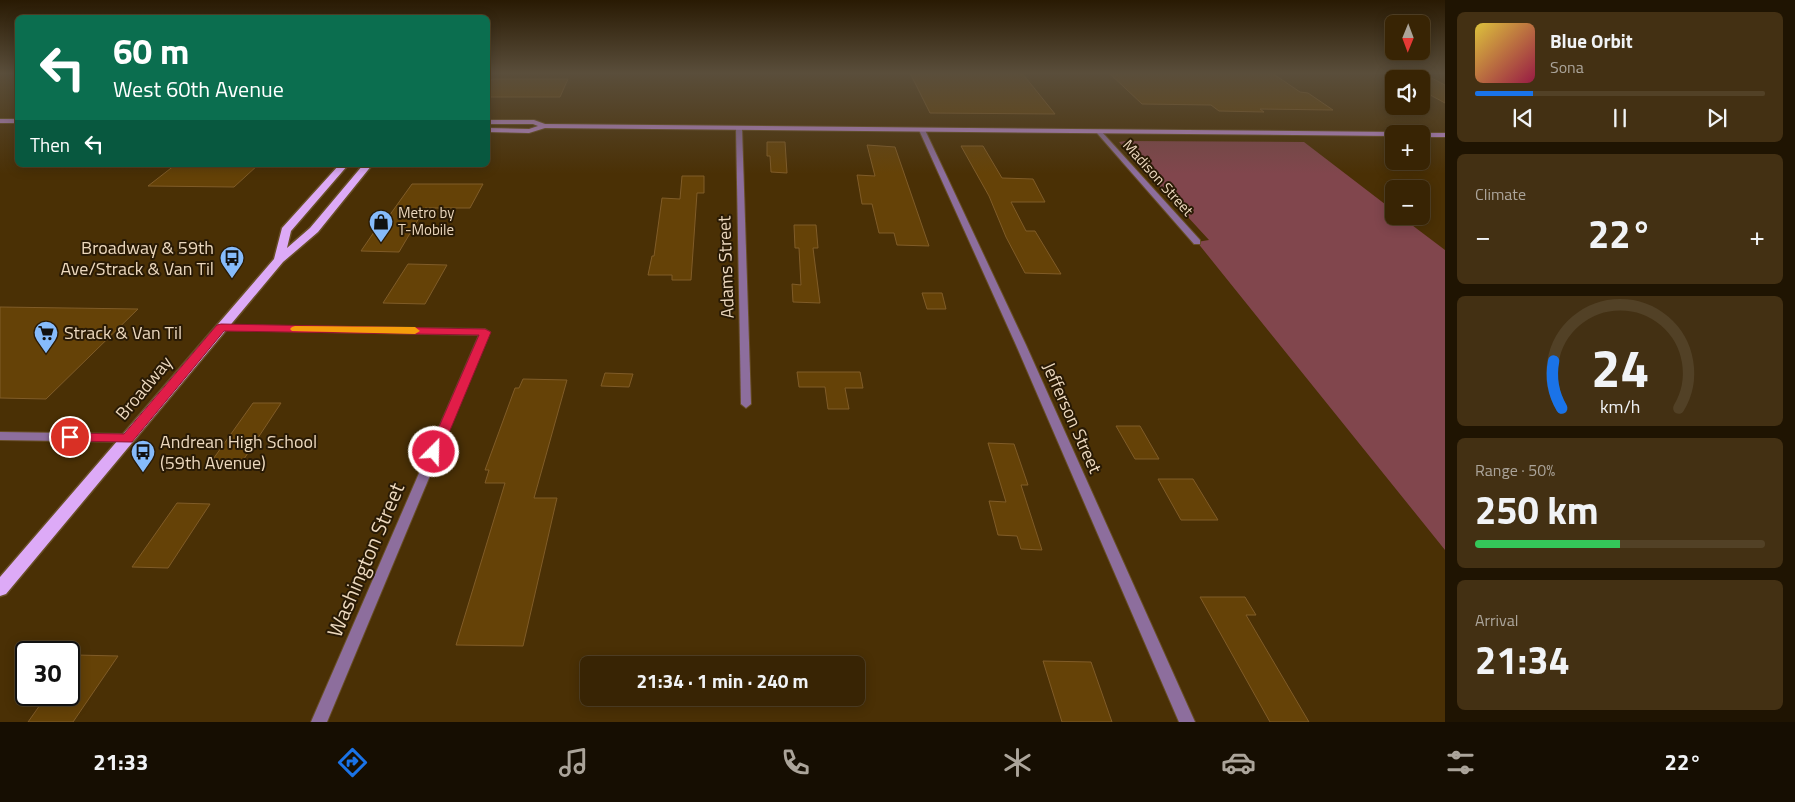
<!DOCTYPE html>
<meta charset="utf-8">
<style>
body{margin:0;font-family:"Titillium Web",sans-serif;background:#433013;color:#f1f3f6;height:100vh;display:flex;flex-direction:column;font-size:19px;white-space:nowrap}
*{box-sizing:border-box;margin:0}
p{font-size:16px;color:#aba49a}
.icon{flex:none;width:28px;height:28px;fill:none;stroke:currentColor;stroke-width:2;stroke-linecap:round;stroke-linejoin:round}
.map{position:relative;flex:1;overflow:hidden}
.drawer{display:flex;flex-direction:column;gap:12px;padding:12px;background:#1f1402;width:350px}
.drawer>*{flex:none}
.banner{position:absolute;left:15px;top:15px;width:475px;height:152px;border-radius:8px;box-shadow:0 2px 12px #0003,0 0 0 1px #524126;background:#0b6e4f;color:#fff;overflow:hidden}
.needle{width:32px;rotate:181deg}
.fabs{position:absolute;left:1385px;top:15px;display:grid;gap:10px}
.fabs a{display:grid;place-items:center;width:45px;height:45px;border-radius:8px;background:#382404;box-shadow:0 2px 12px #0003,0 0 0 1px #524126;font-size:25px}
.speed{position:absolute;left:15px;top:641px;display:flex;gap:10px;font-size:25px;font-weight:700;text-align:center}
.speed>*{display:grid;place-content:center;width:65px;height:65px;border-radius:50%;background:#382404;box-shadow:0 2px 12px #0003,0 0 0 1px #524126;line-height:1}
.speed .limit{border:2px solid #111;border-radius:8px;background:#fff;color:#111}
.pin{position:absolute;display:grid;place-items:center;width:42px;height:42px;color:#fff;margin:-21px;border:2px solid #fff;border-radius:50%;box-shadow:0 1px 5px #0007}
.me{position:absolute;width:55px;margin:-28px;rotate:23deg;stroke-linejoin:round;filter:drop-shadow(0 0 4px #0008)}
.turn{display:flex;align-items:center;gap:18px;height:105px;padding:0 15px;font-size:22px}
.turn .icon{width:65px;height:65px;stroke-width:2.5}
.turn b{display:block;font-size:35px;line-height:42px}
.then{display:flex;align-items:center;height:48px;padding:0 15px;background:#0003;gap:10px;font-size:19px}
.big{font-size:38px;font-weight:700;line-height:1.1}
.drawer .card{flex:1;display:flex;flex-direction:column;justify-content:center;gap:8px;min-width:0;padding:0 18px;border-radius:8px;background:#433013}
.drawer .dial{align-items:center;gap:0}
.dial svg{height:130px;overflow:visible;fill:none;stroke:#524126;stroke-width:7;stroke-linecap:round;text-anchor:middle}
.dial text{fill:#f1f3f6;stroke:none}
.song{display:flex;align-items:center;gap:15px}
.cover{width:60px;height:60px;border-radius:8px;background:linear-gradient(135deg,hsl(50 70% 55%),hsl(340 70% 35%))}
.played{height:5px;border-radius:2px;background:linear-gradient(90deg,#1a73e8 20%,#524126 20%)}
.keys{display:flex;justify-content:space-around;direction:ltr}
.heat{display:flex;justify-content:space-between;align-items:center;font-size:28px;direction:ltr}
.charge{height:8px;border-radius:4px;background:linear-gradient(90deg,#34c759 50%,#524126 0)}
.trip{position:absolute;left:580px;top:656px;width:285px;height:50px;border-radius:8px;background:#382404;box-shadow:0 2px 12px #0003,0 0 0 1px #524126;font-weight:700;line-height:50px;text-align:center}
.dock{display:flex;height:80px;justify-content:space-around;align-items:center;background:#160e02;color:#aba49a}
.dock .icon{width:35px;height:35px}
.dock .on{color:#1a73e8}
.dock b{font-size:22px;color:#f1f3f6}
main{display:flex;flex:1;min-height:0}
.map>svg:first-child{display:block}
</style>
<main>
<div class="map">
<svg width="1445" height="722" viewBox="0 0 1445 722">
<rect width="100%" height="100%" fill="#4a3005"/>
<polygon fill="#81464d" points="1125,141 1304,142 1394,211 1394,216 1400,216 1445,250 1445,550 1197,242 1209,240 1119,142"/>
<g fill="#654207" stroke="#805c28">
<polygon points="910,73 1022,73 1055,114 930,113"/>
<polygon points="1109,73 1272,73 1300,92 1308,93 1333,110 1260,109 1264,112 1219,111 1211,105 1142,104"/>
<polygon points="1390,73 1422,73 1445,85 1445,103 1421,90 1421,79 1401,79"/>
<polygon points="492,79 568,79 560,97 488,97 488,85"/>
<polygon points="767,142 785,142 787,173 771,172 770,156 767,156"/>
<polygon points="867,145 895,147 929,246 897,245 894,233 879,233 872,204 862,204 857,175 875,176"/>
<polygon points="961,146 983,146 1002,178 1033,179 1045,202 1011,202 1026,231 1035,231 1061,274 1025,273 1006,237 989,196"/>
<polygon points="175,165 258,165 234,187 148,186"/>
<polygon points="682,176 704,176 704,193 697,193 691,280 672,280 672,275 648,275 652,256 654,256 662,198 680,199"/>
<polygon points="412,184 483,184 470,208 425,208 399,252 361,251 385,216 389,216"/>
<polygon points="794,225 816,225 818,248 813,248 820,303 793,302 792,284 801,285 799,248 795,248"/>
<polygon points="408,264 447,265 425,304 383,303"/>
<polygon points="922,293 942,293 946,309 927,309"/>
<polygon points="0,307 138,309 46,399 0,398"/>
<polygon points="797,372 860,372 863,388 845,388 849,409 828,409 825,387 799,387"/>
<polygon points="605,373 633,374 629,387 601,386"/>
<polygon points="523,379 567,380 534,498 557,498 523,646 456,645 505,483 485,483 489,470 485,470 515,388 519,388"/>
<polygon points="253,403 281,403 242,462 211,462"/>
<polygon points="1116,426 1140,426 1159,459 1135,459"/>
<polygon points="988,443 1014,444 1028,485 1021,485 1042,550 1021,549 1017,536 998,535 989,501 1006,502"/>
<polygon points="1158,479 1193,479 1218,520 1181,520"/>
<polygon points="177,503 210,504 168,568 132,567"/>
<polygon points="1200,597 1245,597 1256,615 1246,615 1309,722 1270,722"/>
<polygon points="76,655 118,656 73,722 28,722 47,695 69,695 69,664"/>
<polygon points="1043,661 1091,662 1112,722 1062,722"/>
</g>
<g fill="none" stroke-linecap="round" stroke-linejoin="round">
<defs>
<g id="street">
<polygon points="739,126 742,128 751,404 746,408 741,404 736,128"/>
<polygon points="920,129 925,130 1026,345 1195,722 1179,722 1016,345 919,130"/>
<polygon points="1097,131 1101,131 1200,240 1200,244 1194,244 1097,133"/>
<polygon points="221,325 485,329 490,332 327,722 311,722 479,335 218,330 216,328"/>
<polygon points="0,432 128,434 132,435 134,438 132,441 128,442 0,440"/>
</g>
<g id="secondary">
<rect x="0" y="119" width="18" height="4"/>
<polygon points="488,120 534,120 545,124 1394,132 1397,134 1394,134 1394,136 545,128 529,133 488,132 488,128 529,129 538,126 533,124 488,124"/>
<polygon points="1421,133 1445,133 1445,137 1421,137 1421,134 1419,134"/>
</g>
<polygon id="primary" points="339,165 348,165 291,231 287,248 310,228 363,165 372,165 318,232 283,262 6,594 0,596 0,577 274,259 282,228"/>
</defs>
<use href="#street" stroke="#674e26" stroke-width="2"/>
<use href="#secondary" stroke="#674e26" stroke-width="2"/>
<use href="#primary" stroke="#674e26" stroke-width="3"/>
<use href="#street" fill="#8d6e9d" fill-rule="evenodd"/>
<use href="#secondary" fill="#be8cd7" fill-rule="evenodd"/>
<use href="#primary" fill="#ddaaf7" fill-rule="evenodd"/>
</g>
<linearGradient id="sky" x2="0" y2="1"><stop stop-color="#291a03"/><stop offset="0.42" stop-color="#5a4e3b"/><stop offset="1" stop-color="#5a4e3b" stop-opacity="0"/></linearGradient>
<rect width="1445" height="174" fill="url(#sky)"/>
<polygon fill="#e11d48" stroke="#92132f" points="221,324 485,329 491,332 441,452 439,455 430,455 428,452 479,335 224,331 132,442 65,441 63,437 65,434 70,433 124,434 217,325"/>
<polygon fill="#f59e0b" points="295,326 415,327 420,331 415,334 292,331 290,329 292,327"/>
<defs>
<symbol id="shop-pin" viewBox="-11 -11 22 30"><path d="M0 17L-7.5 6A9.5 9.5 0 1 1 7.5 6Z" fill="#86bbfb" stroke="#291a05"/><path d="M-5-2.5h2.3a2.7 3.5 0 0 1 5.4 0H5L5.5 6h-11ZM-1.5-2.5h3a1.5 2.3 0 0 0-3 0Z" fill="#111"/></symbol>
<symbol id="bus-pin" viewBox="-11 -11 22 30"><path d="M0 17L-7.5 6A9.5 9.5 0 1 1 7.5 6Z" fill="#86bbfb" stroke="#291a05"/><path d="M-5-6H5V4H4V6H2V4H-2V6H-4V4H-5ZM-3.5-4V0h7V-4ZM-3.5 1.2v1.5H-2V1.2ZM2 1.2v1.5H3.5V1.2Z" fill="#111"/></symbol>
<symbol id="supermarket-pin" viewBox="-11 -11 22 30"><path d="M0 17L-7.5 6A9.5 9.5 0 1 1 7.5 6Z" fill="#86bbfb" stroke="#291a05"/><path d="M-6-5.5h2.5l.6 2H6L4.5 2H-2.5L-4.4-4H-6ZM-1.5 3.2a1.3 1.3 0 1 0 .1 0ZM3 3.2a1.3 1.3 0 1 0 .1 0Z" fill="#111"/></symbol>
</defs>
<g fill-rule="evenodd">
<use href="#shop-pin" x="367" y="208" width="28" height="38"/>
<use href="#bus-pin" x="218" y="244" width="28" height="38"/>
<use href="#supermarket-pin" x="32" y="319" width="28" height="38"/>
<use href="#bus-pin" x="129" y="438" width="28" height="38"/>
</g>
<g text-anchor="middle" stroke-width="4" stroke-linejoin="round" paint-order="stroke">
<g font-size="15" fill="#ecd8be" stroke="#291a05">
<text transform="translate(1158 178) rotate(48)" y="5">Madison Street</text>
</g>
<g font-size="15" fill="#ecd8be" stroke="#291a05" text-anchor="start">
<text x="398" y="218">Metro by<tspan x="398" dy="17">T-Mobile</tspan></text>
</g>
<g font-size="18" fill="#ecd8be" stroke="#291a05" text-anchor="start">
<text x="214" y="254" text-anchor="end">Broadway &amp; 59th<tspan x="214" dy="21">Ave/Strack &amp; Van Til</tspan></text>
<text x="64" y="339">Strack &amp; Van Til</text>
<text x="160" y="448">Andrean High School<tspan x="160" dy="21">(59th Avenue)</tspan></text>
</g>
<g font-size="18" fill="#ecd8be" stroke="#291a05">
<text transform="translate(726 267) rotate(-92)" y="6">Adams Street</text>
<text transform="translate(144 388) rotate(-50)" y="6">Broadway</text>
<text transform="translate(1072 418) rotate(66)" y="6">Jefferson Street</text>
</g>
<g font-size="21" fill="#ecd8be" stroke="#291a05">
<text transform="translate(366 560) rotate(-67)" y="7">Washington Street</text>
</g>
</g>
</svg>
<div class="fabs">
<a><svg class="needle" viewBox="-14 -14 28 28"><path d="M0-13l5 13h-10z" fill="#e53935"/><path d="M0 13l5-13h-10z" fill="#aba49a"/></svg></a>
<a><svg class="icon" aria-label="sound" viewBox="0 0 24 24"><path d="M4 9h4l5-4v14l-5-4H4zM17 9q2 3 0 6"/></svg></a>
<a>+</a>
<a>−</a>
</div>
<div class="speed"><div class="limit">30</div></div>
<div class="pin" style="left:70px;top:437px;background:#d93025"><svg class="icon" aria-label="arrive" viewBox="0 0 24 24"><path d="M6 21V4h12l-3 4 3 4H6"/></svg></div>
<svg class="me" style="left:434px;top:452px" viewBox="-20 -20 40 40"><circle r="17" fill="#e11d48" stroke="#fff" stroke-width="3"/><path d="M0-11L8 9 0 5-8 9z" fill="#fff"/></svg>
<div class="trip">21:34 · 1 min · 240 m</div>
<div class="banner">
<div class="turn"><svg class="icon" aria-label="left" viewBox="0 0 24 24"><path d="M17 20v-9H6M10 6l-5 5 5 5"/></svg><div><b>60 m</b>West 60th Avenue</div></div>
<div class="then">Then<svg class="icon" aria-label="left" viewBox="0 0 24 24"><path d="M17 20v-9H6M10 6l-5 5 5 5"/></svg></div>
</div>
</div>
<section class="drawer">
<div class="card">
<div class="song"><i class="cover"></i><div><b>Blue Orbit</b><p>Sona</p></div></div>
<div class="played"></div>
<div class="keys"><svg class="icon" aria-label="previous" viewBox="0 0 24 24"><path d="M18 5L8 12l10 7zM5 5v14"/></svg><svg class="icon" aria-label="pause" viewBox="0 0 24 24"><path d="M8 5v14M16 5v14"/></svg><svg class="icon" aria-label="next" viewBox="0 0 24 24"><path d="M6 5l10 7-10 7zM19 5v14"/></svg></div>
</div>
<div class="card"><p>Climate</p>
<div class="heat"><a>−</a><b class="big">22°</b><a>+</a></div>
</div>
<div class="card dial"><svg viewBox="0 0 100 80">
<path d="M14 69A42 42 0 1 1 86 69"/>
<path d="M14 69A42 42 0 0 1 9 40" stroke="#1a73e8"/>
<text x="50" y="56" font-size="32" font-weight="700">24</text>
<text x="50" y="72" font-size="11">km/h</text>
</svg></div>
<div class="card"><p>Range · 50%</p><b class="big">250 km</b><div class="charge"></div></div>
<div class="card"><p>Arrival</p><b class="big">21:34</b></div>
</section>
</main>
<nav class="dock">
<b>21:33</b>
<svg class="icon on" aria-label="directions" viewBox="0 0 24 24"><path d="M12 3l9 9-9 9-9-9zM9 14v-3h6M13 9l2 2-2 2"/></svg>
<svg class="icon" aria-label="music" viewBox="0 0 24 24"><path d="M9 18V5l10-2v13"/><circle cx="6" cy="18" r="3"/><circle cx="16" cy="16" r="3"/></svg>
<svg class="icon" aria-label="phone" viewBox="0 0 24 24"><path d="M5 4h4l2 5-3 2q2 4 5 5l2-3 5 2v4C11 20 4 13 5 4z"/></svg>
<svg class="icon" aria-label="climate" viewBox="0 0 24 24"><path d="M12 3v18M4 7l16 10M4 17L20 7"/></svg>
<svg class="icon" aria-label="car" viewBox="0 0 24 24"><path d="M5 17H2v-5l4-1 3-4h7l3 4 3 1v5h-3M9 17h6M6 11h13"/><circle cx="7" cy="17" r="2"/><circle cx="17" cy="17" r="2"/></svg>
<svg class="icon" aria-label="filters" viewBox="0 0 24 24"><path d="M4 7h16M4 17h16"/><circle cx="9" cy="7" r="2"/><circle cx="15" cy="17" r="2"/></svg>
<b>22°</b>
</nav>
